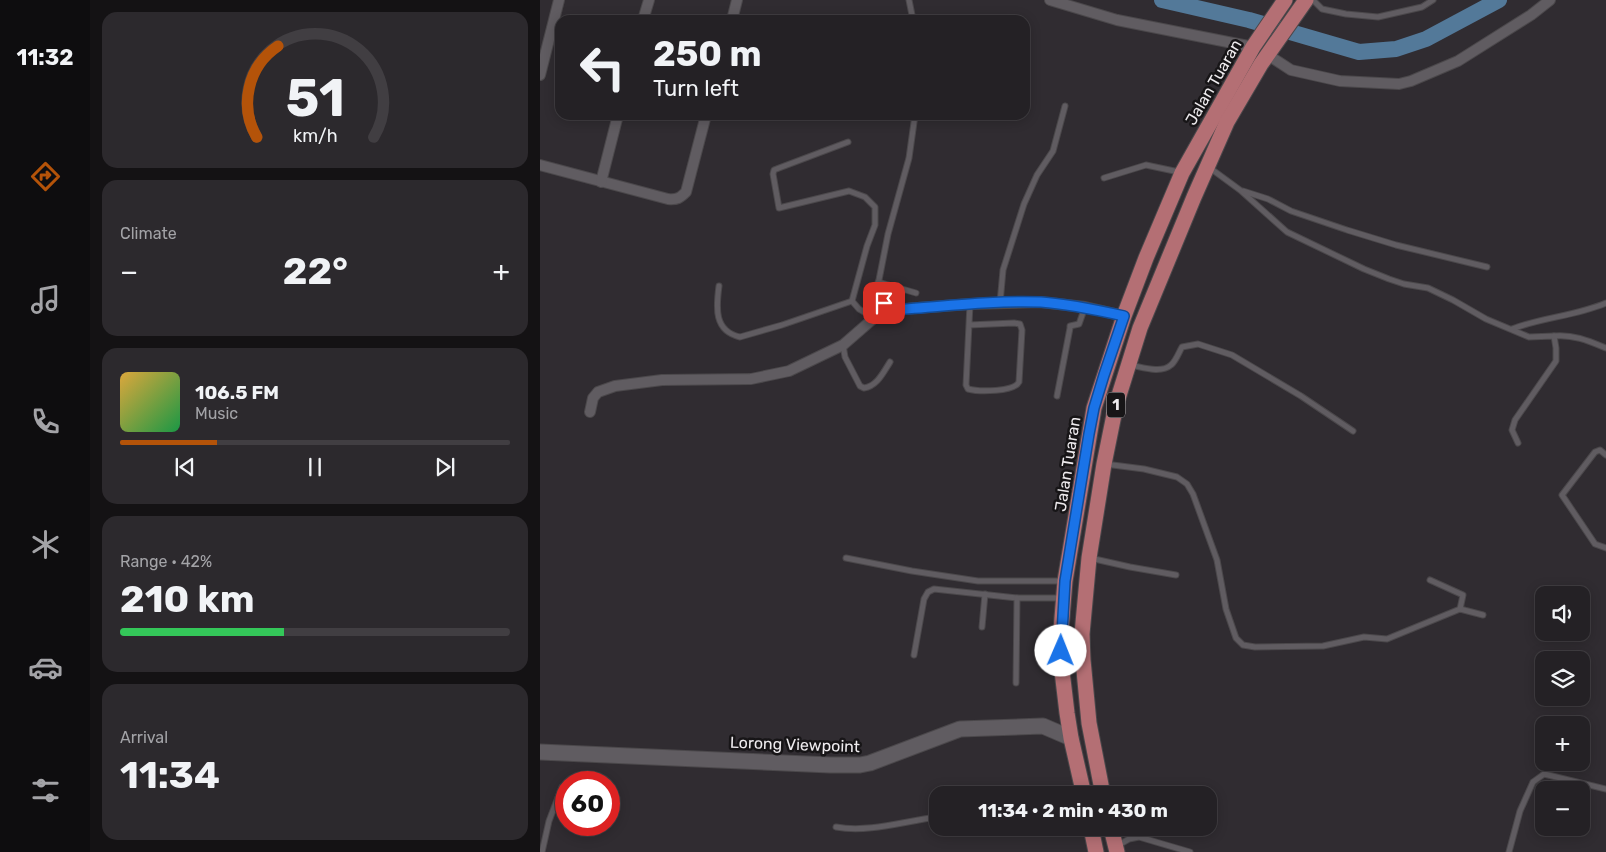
<!DOCTYPE html>
<meta charset="utf-8">
<style>
body{margin:0;font-family:Rubik,sans-serif;background:#2c292d;color:#f1f3f6;height:100vh;display:flex;flex-direction:column;font-size:19px;white-space:nowrap}
*{box-sizing:border-box;margin:0}
p{font-size:16px;color:#a3a3a7}
.icon{flex:none;width:28px;height:28px;fill:none;stroke:currentColor;stroke-width:2;stroke-linecap:round;stroke-linejoin:round}
.map{position:relative;flex:1;overflow:hidden}
.details{display:flex;flex-direction:column;gap:12px;padding:12px;background:#141214;width:450px}
.details>*{flex:none}
.guide{position:absolute;left:15px;top:15px;width:475px;height:105px;border-radius:15px;box-shadow:0 2px 12px #0003,0 0 0 1px #413e42;background:#242125;color:#f1f3f6;overflow:hidden}
.tools{position:absolute;left:995px;top:586px;display:grid;gap:10px}
.tools a{display:grid;place-items:center;width:55px;height:55px;border-radius:10px;background:#242125;box-shadow:0 2px 12px #0003,0 0 0 1px #413e42;font-size:25px}
.speed{position:absolute;left:15px;top:771px;display:flex;gap:10px;font-size:25px;font-weight:700;text-align:center}
.speed>*{display:grid;place-content:center;width:65px;height:65px;border-radius:50%;background:#242125;box-shadow:0 2px 12px #0003,0 0 0 1px #413e42;line-height:1}
.speed .limit{border:8px solid #d22;background:#fff;color:#111}
.pin{position:absolute;display:grid;place-items:center;width:42px;height:42px;color:#fff;margin:-21px;border-radius:10px;box-shadow:0 2px 8px #0006}
.me{position:absolute;width:55px;margin:-28px;rotate:1deg;stroke-linejoin:round;filter:drop-shadow(0 0 4px #0008)}
.turn{display:flex;align-items:center;gap:18px;height:105px;padding:0 15px;font-size:22px}
.turn .icon{width:65px;height:65px;stroke-width:2.5}
.turn b{display:block;font-size:35px;line-height:42px}
.big{font-size:38px;font-weight:700;line-height:1.1}
.details .card{flex:1;display:flex;flex-direction:column;justify-content:center;gap:8px;min-width:0;padding:0 18px;border-radius:15px;background:#2c292d}
.details .dial{align-items:center;gap:0}
.dial svg{height:130px;overflow:visible;fill:none;stroke:#413e42;stroke-width:7;stroke-linecap:round;text-anchor:middle}
.dial text{fill:#f1f3f6;stroke:none}
.song{display:flex;align-items:center;gap:15px}
.cover{width:60px;height:60px;border-radius:8px;background:linear-gradient(135deg,hsl(40 70% 55%),hsl(140 70% 35%))}
.played{height:5px;border-radius:2px;background:linear-gradient(90deg,#b45309 25%,#413e42 25%)}
.keys{display:flex;justify-content:space-around;direction:ltr}
.heat{display:flex;justify-content:space-between;align-items:center;font-size:28px;direction:ltr}
.charge{height:8px;border-radius:4px;background:linear-gradient(90deg,#34c759 42%,#413e42 0)}
.trip{position:absolute;left:389px;top:786px;width:288px;height:50px;border-radius:15px;background:#242125;box-shadow:0 2px 12px #0003,0 0 0 1px #413e42;font-weight:700;line-height:50px;text-align:center}
main{display:flex;flex:1;min-height:0}
.tabs{display:flex;flex-direction:column;width:90px;justify-content:space-around;align-items:center;background:#0e0d0f;color:#a3a3a7}
.tabs .icon{width:35px;height:35px}
.tabs .active{color:#b45309}
.tabs b{font-size:22px;color:#f1f3f6}
.map>svg:first-child{display:block}
</style>
<main>
<nav class="tabs">
<b>11:32</b>
<svg class="icon active" aria-label="directions" viewBox="0 0 24 24"><path d="M12 3l9 9-9 9-9-9zM9 14v-3h6M13 9l2 2-2 2"/></svg>
<svg class="icon" aria-label="music" viewBox="0 0 24 24"><path d="M9 18V5l10-2v13"/><circle cx="6" cy="18" r="3"/><circle cx="16" cy="16" r="3"/></svg>
<svg class="icon" aria-label="phone" viewBox="0 0 24 24"><path d="M5 4h4l2 5-3 2q2 4 5 5l2-3 5 2v4C11 20 4 13 5 4z"/></svg>
<svg class="icon" aria-label="climate" viewBox="0 0 24 24"><path d="M12 3v18M4 7l16 10M4 17L20 7"/></svg>
<svg class="icon" aria-label="car" viewBox="0 0 24 24"><path d="M5 17H2v-5l4-1 3-4h7l3 4 3 1v5h-3M9 17h6M6 11h13"/><circle cx="7" cy="17" r="2"/><circle cx="17" cy="17" r="2"/></svg>
<svg class="icon" aria-label="filters" viewBox="0 0 24 24"><path d="M4 7h16M4 17h16"/><circle cx="9" cy="7" r="2"/><circle cx="15" cy="17" r="2"/></svg>
</nav>
<section class="details">
<div class="card dial"><svg viewBox="0 0 100 80">
<path d="M14 69A42 42 0 1 1 86 69"/>
<path d="M14 69A42 42 0 0 1 27 13" stroke="#b45309"/>
<text x="50" y="56" font-size="32" font-weight="700">51</text>
<text x="50" y="72" font-size="11">km/h</text>
</svg></div>
<div class="card"><p>Climate</p>
<div class="heat"><a>−</a><b class="big">22°</b><a>+</a></div>
</div>
<div class="card">
<div class="song"><i class="cover"></i><div><b>106.5 FM</b><p>Music</p></div></div>
<div class="played"></div>
<div class="keys"><svg class="icon" aria-label="previous" viewBox="0 0 24 24"><path d="M18 5L8 12l10 7zM5 5v14"/></svg><svg class="icon" aria-label="pause" viewBox="0 0 24 24"><path d="M8 5v14M16 5v14"/></svg><svg class="icon" aria-label="next" viewBox="0 0 24 24"><path d="M6 5l10 7-10 7zM19 5v14"/></svg></div>
</div>
<div class="card"><p>Range · 42%</p><b class="big">210 km</b><div class="charge"></div></div>
<div class="card"><p>Arrival</p><b class="big">11:34</b></div>
</section>
<div class="map">
<svg width="1066" height="852" viewBox="0 0 1066 852">
<rect width="100%" height="100%" fill="#302c31"/>
<g fill="none" stroke-linecap="round" stroke-linejoin="round">
<polyline stroke="#537999" stroke-width="16" points="622,0 709,20 819,52 856,49 886,39 959,0"/>
<defs>
<g id="lane">
<polyline points="369,0 373,20"/>
<polyline points="773,0 782,9 806,14 838,17 882,7 893,0"/>
<polyline points="308,142 239,168 234,170 233,174 239,208 309,191 325,197 335,207 335,225 327,246 312,301 319,309 334,318"/>
<polyline points="670,168 700,190 747,232 824,269 849,279 864,284 888,288 913,300 946,319 989,337 1014,336 1016,348 1016,361 975,420 972,430 978,443"/>
<polyline points="564,178 606,165 639,172"/>
<polyline points="703,191 728,199 751,211 807,230 856,245 947,267"/>
<polyline points="338,282 376,293"/>
<path d="M179 286C176 308 174 331 200 337L242 325 312 301"/>
<polyline points="460,303 463,270 484,204 497,175 513,151 525,106"/>
<polyline points="351,310 338,296 337,290 348,234 369,158 375,115"/>
<path d="M429 325 474 323 480 324 482 330 479 382C474 392 439 392 428 389L426 385 430 304"/>
<path d="M972 329C1003 317 1036 316 1066 303"/>
<path d="M1014 336C1033 334 1049 341 1066 348"/>
<path d="M303 345 305 357 320 386 324 388C337 386 343 373 350 362"/>
<path d="M590 365C602 367 621 374 631 365 636 361 639 352 642 347L658 344 692 355 761 396 813 431"/>
<polyline points="517,396 530,328 530,326 539,324 545,307"/>
<polyline points="1066,455 1060,450 1055,452 1022,495 1055,544 1066,548"/>
<polyline points="565,464 604,469 637,477 647,484 653,494 677,560 686,609 696,638 703,645 715,647 783,646 824,637 847,639 920,609 943,615"/>
<polyline points="306,558 372,571 438,581 522,581"/>
<polyline points="550,558 590,567 636,575"/>
<polyline points="890,580 923,595 920,609"/>
<polyline points="442,627 445,594"/>
<polyline points="374,655 384,599 388,592 394,589 477,598 523,598"/>
<polyline points="476,683 477,598"/>
<polyline points="32,782 36,781"/>
<path d="M296 827C329 833 365 821 398 817"/>
<polyline points="577,846 589,839 599,837 650,852"/>
<polyline points="2,852 9,821 22,787 26,785"/>
<polyline points="969,852 980,811 993,782 1004,774 1066,789"/>
</g>
<g id="street">
<polyline points="510,0 577,20 713,47"/>
<polyline points="103,20 109,0"/>
<polyline points="192,20 197,0"/>
<polyline points="728,55 751,70 800,81 859,84 871,81 918,61 991,15 1010,0"/>
<polyline points="0,75 19,0"/>
<path d="M0 165 128 199C137 200 140 198 146 192L166 115"/>
<polyline points="61,182 78,115"/>
<polyline points="50,412 53,398 58,392 75,386 122,380 211,379 249,371 303,345 334,318 351,310 430,304 500,302 545,307 584,316"/>
</g>
<polyline id="secondary" points="0,752 290,765 320,765 330,763 420,729 503,726 531,738"/>
<g id="primary">
<polyline points="544,795 531,738 527,713 522,671 521,630 525,581 554,408 584,316 606,258 642,173 713,47 745,0"/>
<polyline points="563,795 549,723 543,660 542,634 549,558 564,464 576,405 600,328 654,197 687,122 721,64 766,0"/>
<polyline points="551,828 556,852"/>
<polyline points="571,828 577,852"/>
</g>
</defs>
<use href="#lane" stroke="#4b484b" stroke-width="7"/>
<use href="#street" stroke="#4b484b" stroke-width="12"/>
<use href="#secondary" stroke="#4b484b" stroke-width="17"/>
<use href="#primary" stroke="#4b484b" stroke-width="17"/>
<use href="#lane" stroke="#605c61" stroke-width="5"/>
<use href="#street" stroke="#605c61" stroke-width="10"/>
<use href="#secondary" stroke="#605c61" stroke-width="15"/>
<use href="#primary" stroke="#b46f74" stroke-width="15"/>
</g>
<g fill="none" stroke-linecap="round" stroke-linejoin="round">
<defs>
<path id="route" d="M344 303 351 310C399 307 453 300 501 302 529 304 557 310 584 316L564 375 554 408 549 434 525 581 521 651"/>
</defs>
<use href="#route" stroke="#114b97" stroke-width="12"/>
<use href="#route" stroke="#1a73e8" stroke-width="9"/>
</g>
<g text-anchor="middle" stroke-width="5" stroke-linejoin="round" paint-order="stroke">
<rect fill="#171517" stroke="#aeabae" stroke-width="1" x="567" y="392.5" width="18" height="25" rx="4"/>
<g font-size="15" font-weight="bold" fill="#eeebee">
<text x="576" y="410">1</text>
</g>
<g font-size="16" fill="#eeebee" stroke="#171517">
<text transform="translate(673 82) rotate(-60)" y="6">Jalan Tuaran</text>
<text transform="translate(527 464) rotate(-81)" y="6">Jalan Tuaran</text>
<text transform="translate(255 744) rotate(2)" y="6">Lorong Viewpoint</text>
</g>
</g>
</svg>
<div class="tools">
<a><svg class="icon" aria-label="sound" viewBox="0 0 24 24"><path d="M4 9h4l5-4v14l-5-4H4zM17 9q2 3 0 6"/></svg></a>
<a><svg class="icon" aria-label="layers" viewBox="0 0 24 24"><path d="M12 4l9 5-9 5-9-5zM3 14l9 5 9-5"/></svg></a>
<a>+</a>
<a>−</a>
</div>
<div class="speed"><div class="limit">60</div></div>
<div class="pin" style="left:344px;top:303px;background:#d93025"><svg class="icon" aria-label="arrive" viewBox="0 0 24 24"><path d="M6 21V4h12l-3 4 3 4H6"/></svg></div>
<svg class="me" style="left:521px;top:651px" viewBox="-20 -20 40 40"><circle r="19" fill="#fff"/><path d="M0-13L10 11 0 6-10 11z" fill="#1a73e8"/></svg>
<div class="trip">11:34 · 2 min · 430 m</div>
<div class="guide">
<div class="turn"><svg class="icon" aria-label="left" viewBox="0 0 24 24"><path d="M17 20v-9H6M10 6l-5 5 5 5"/></svg><div><b>250 m</b>Turn left</div></div>
</div>
</div>
</main>
